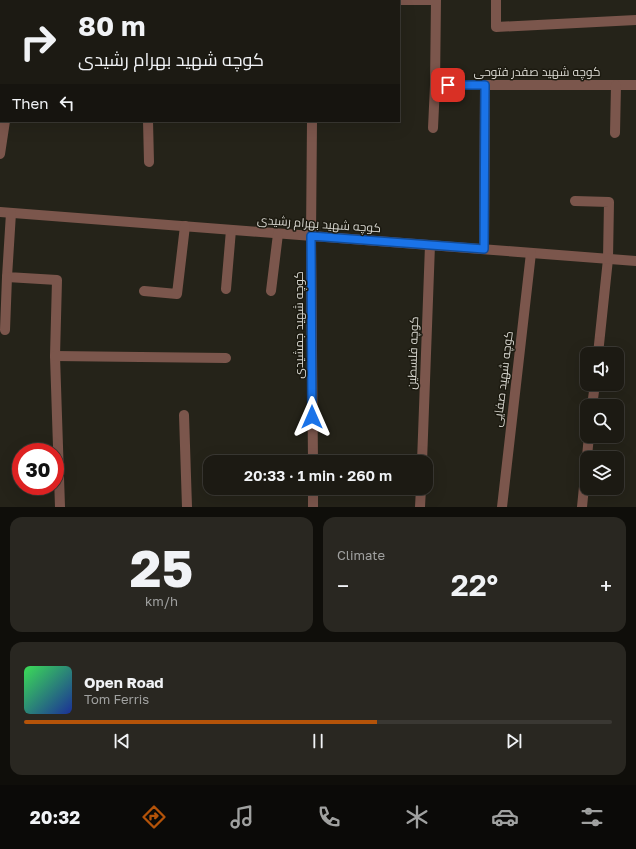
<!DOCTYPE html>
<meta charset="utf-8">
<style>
body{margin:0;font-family:"Golos Text",Cairo,sans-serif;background:#292721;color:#f1f3f6;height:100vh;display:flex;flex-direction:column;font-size:15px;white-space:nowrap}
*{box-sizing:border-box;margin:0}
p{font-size:13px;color:#a0a1a0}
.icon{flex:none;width:22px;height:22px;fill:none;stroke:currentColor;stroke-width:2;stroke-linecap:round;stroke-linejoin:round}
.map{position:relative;height:507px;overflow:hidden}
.side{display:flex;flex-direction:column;gap:10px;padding:10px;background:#0f0e0a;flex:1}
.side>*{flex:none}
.hud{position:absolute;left:0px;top:0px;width:400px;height:122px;box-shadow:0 4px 16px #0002,0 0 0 1px #3a3833;background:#1c1a13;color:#f1f3f6;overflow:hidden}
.buttons{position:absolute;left:580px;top:347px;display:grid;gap:8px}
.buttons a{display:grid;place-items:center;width:44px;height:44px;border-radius:8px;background:#1c1a13;box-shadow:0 4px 16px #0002,0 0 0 1px #3a3833;font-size:20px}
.speed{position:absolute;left:12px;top:443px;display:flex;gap:8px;font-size:20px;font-weight:700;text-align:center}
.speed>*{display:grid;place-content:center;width:52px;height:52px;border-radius:50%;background:#1c1a13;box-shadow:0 4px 16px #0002,0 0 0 1px #3a3833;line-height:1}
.speed .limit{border:6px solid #d22;background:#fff;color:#111}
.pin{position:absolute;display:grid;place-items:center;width:34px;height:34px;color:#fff;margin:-17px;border-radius:8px;box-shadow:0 2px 6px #0006}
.me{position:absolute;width:44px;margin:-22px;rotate:0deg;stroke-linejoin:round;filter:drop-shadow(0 0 3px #0008)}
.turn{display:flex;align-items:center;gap:14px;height:84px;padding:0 12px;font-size:18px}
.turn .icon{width:52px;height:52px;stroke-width:2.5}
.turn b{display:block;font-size:28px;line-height:34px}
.then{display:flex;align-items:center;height:38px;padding:0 12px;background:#0003;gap:8px;font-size:15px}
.big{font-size:30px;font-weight:600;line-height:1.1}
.side .widget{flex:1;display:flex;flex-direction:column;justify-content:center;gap:6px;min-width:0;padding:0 14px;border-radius:12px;background:#292721}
.side .dial{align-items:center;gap:0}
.dial b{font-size:52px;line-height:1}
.song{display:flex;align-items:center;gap:12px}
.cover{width:48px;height:48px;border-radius:6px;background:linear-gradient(135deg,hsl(130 70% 55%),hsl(230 70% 35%))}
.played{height:4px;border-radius:2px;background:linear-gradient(90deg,#b45309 60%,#3a3833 60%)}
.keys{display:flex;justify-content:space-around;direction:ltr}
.heat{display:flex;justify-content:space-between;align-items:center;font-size:22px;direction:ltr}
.side .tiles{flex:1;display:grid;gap:10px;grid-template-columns:1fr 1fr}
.widget:last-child{grid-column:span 2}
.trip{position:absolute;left:203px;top:455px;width:230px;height:40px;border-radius:12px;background:#1c1a13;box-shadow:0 4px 16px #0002,0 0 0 1px #3a3833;font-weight:600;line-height:40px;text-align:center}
.dock{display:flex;height:64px;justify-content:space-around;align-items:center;background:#0b0a08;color:#a0a1a0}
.dock .icon{width:28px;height:28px}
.dock .active{color:#b45309}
.dock b{font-size:18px;color:#f1f3f6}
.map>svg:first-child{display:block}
</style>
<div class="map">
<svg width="636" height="507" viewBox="0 0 636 507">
<rect width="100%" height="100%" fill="#252319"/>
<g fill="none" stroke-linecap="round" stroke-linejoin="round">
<g stroke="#7b564c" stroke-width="10">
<polyline points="379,0 436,0 435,85 636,85"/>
<polyline points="496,0 496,27 636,20"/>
<polyline points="326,1 326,0"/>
<polyline points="0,28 1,35"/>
<polyline points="0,89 1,89"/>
<polyline points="148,121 149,162"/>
<polyline points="312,121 311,236 313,462"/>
<polyline points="433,128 435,85"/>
<polyline points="615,133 616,85"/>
<polyline points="0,154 5,121"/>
<polyline points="575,201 609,202 608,259 598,354"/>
<polyline points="0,212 636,261"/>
<polyline points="11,213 7,277 57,280 55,356 60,507"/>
<polyline points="484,249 485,85"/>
<polyline points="226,289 231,230"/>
<polyline points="144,291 177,294 185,226"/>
<polyline points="271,291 278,234"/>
<polyline points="5,330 7,277"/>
<polyline points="55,356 226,358"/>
<polyline points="592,406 595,384"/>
<polyline points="184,415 187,507"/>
<polyline points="422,462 430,245"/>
<polyline points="313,488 313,507"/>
<polyline points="420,507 421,488"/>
<polyline points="502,507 531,253"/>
<polyline points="582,507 589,436"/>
</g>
</g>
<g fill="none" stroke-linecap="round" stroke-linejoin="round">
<defs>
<polyline id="route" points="312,417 311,236 484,249 485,85 448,85"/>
</defs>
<use href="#route" stroke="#114b97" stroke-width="10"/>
<use href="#route" stroke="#1a73e8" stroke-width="7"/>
</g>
<g text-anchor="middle" stroke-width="3" stroke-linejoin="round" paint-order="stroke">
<g font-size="12" fill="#d9d8d1" stroke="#1c1a10">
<text x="537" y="76">کوچه شهید صفدر فتوحی</text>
<text transform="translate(319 224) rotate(4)" y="4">کوچه شهید بهرام رشیدی</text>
<text transform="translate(299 325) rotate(-90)" y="4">کوچه شهید جمشیدی</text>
<text transform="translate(413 353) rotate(-88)" y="4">کوچه فلسطین</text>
<text transform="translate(503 379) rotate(-83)" y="4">کوچه شهید صفایی</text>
</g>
</g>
</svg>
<div class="buttons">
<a><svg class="icon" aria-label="sound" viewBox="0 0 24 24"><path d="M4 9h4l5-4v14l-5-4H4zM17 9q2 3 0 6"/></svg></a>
<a><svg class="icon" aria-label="search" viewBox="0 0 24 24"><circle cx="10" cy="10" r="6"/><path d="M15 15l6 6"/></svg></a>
<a><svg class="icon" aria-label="layers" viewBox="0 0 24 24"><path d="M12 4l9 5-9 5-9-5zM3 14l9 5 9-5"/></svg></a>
</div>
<div class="speed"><div class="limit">30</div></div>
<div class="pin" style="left:448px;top:85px;background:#d93025"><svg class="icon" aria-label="arrive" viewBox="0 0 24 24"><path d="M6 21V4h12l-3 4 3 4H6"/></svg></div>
<svg class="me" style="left:312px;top:417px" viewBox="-20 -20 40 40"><path d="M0-17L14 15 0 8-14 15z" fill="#1a73e8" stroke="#fff" stroke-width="4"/></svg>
<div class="trip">20:33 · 1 min · 260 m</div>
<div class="hud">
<div class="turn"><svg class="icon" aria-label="right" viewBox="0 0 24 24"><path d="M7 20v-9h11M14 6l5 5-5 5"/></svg><div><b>80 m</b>کوچه شهید بهرام رشیدی</div></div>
<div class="then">Then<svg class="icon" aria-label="left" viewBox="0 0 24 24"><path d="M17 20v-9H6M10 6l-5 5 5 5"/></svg></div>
</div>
</div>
<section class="side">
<div class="tiles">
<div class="widget dial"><b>25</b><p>km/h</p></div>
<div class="widget"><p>Climate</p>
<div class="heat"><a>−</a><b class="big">22°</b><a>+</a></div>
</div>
<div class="widget">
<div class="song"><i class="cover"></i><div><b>Open Road</b><p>Tom Ferris</p></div></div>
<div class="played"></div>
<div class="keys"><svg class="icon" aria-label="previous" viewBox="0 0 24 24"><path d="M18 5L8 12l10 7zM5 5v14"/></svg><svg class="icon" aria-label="pause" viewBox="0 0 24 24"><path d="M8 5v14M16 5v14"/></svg><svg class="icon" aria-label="next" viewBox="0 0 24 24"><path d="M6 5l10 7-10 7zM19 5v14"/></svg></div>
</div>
</div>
</section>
<nav class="dock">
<b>20:32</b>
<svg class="icon active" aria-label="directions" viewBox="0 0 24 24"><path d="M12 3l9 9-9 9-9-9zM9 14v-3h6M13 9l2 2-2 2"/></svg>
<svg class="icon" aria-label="music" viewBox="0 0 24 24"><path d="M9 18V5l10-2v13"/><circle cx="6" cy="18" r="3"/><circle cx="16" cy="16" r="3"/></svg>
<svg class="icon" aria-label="phone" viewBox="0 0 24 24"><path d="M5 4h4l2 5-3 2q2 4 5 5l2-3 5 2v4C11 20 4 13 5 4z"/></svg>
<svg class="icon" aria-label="climate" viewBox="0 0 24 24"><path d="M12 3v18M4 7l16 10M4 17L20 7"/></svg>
<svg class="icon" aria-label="car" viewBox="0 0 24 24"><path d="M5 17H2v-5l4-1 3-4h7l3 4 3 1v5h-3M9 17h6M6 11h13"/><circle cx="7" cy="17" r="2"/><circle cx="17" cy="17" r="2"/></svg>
<svg class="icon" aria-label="filters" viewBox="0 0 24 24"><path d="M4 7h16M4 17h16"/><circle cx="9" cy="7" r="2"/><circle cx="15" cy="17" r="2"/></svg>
</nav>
